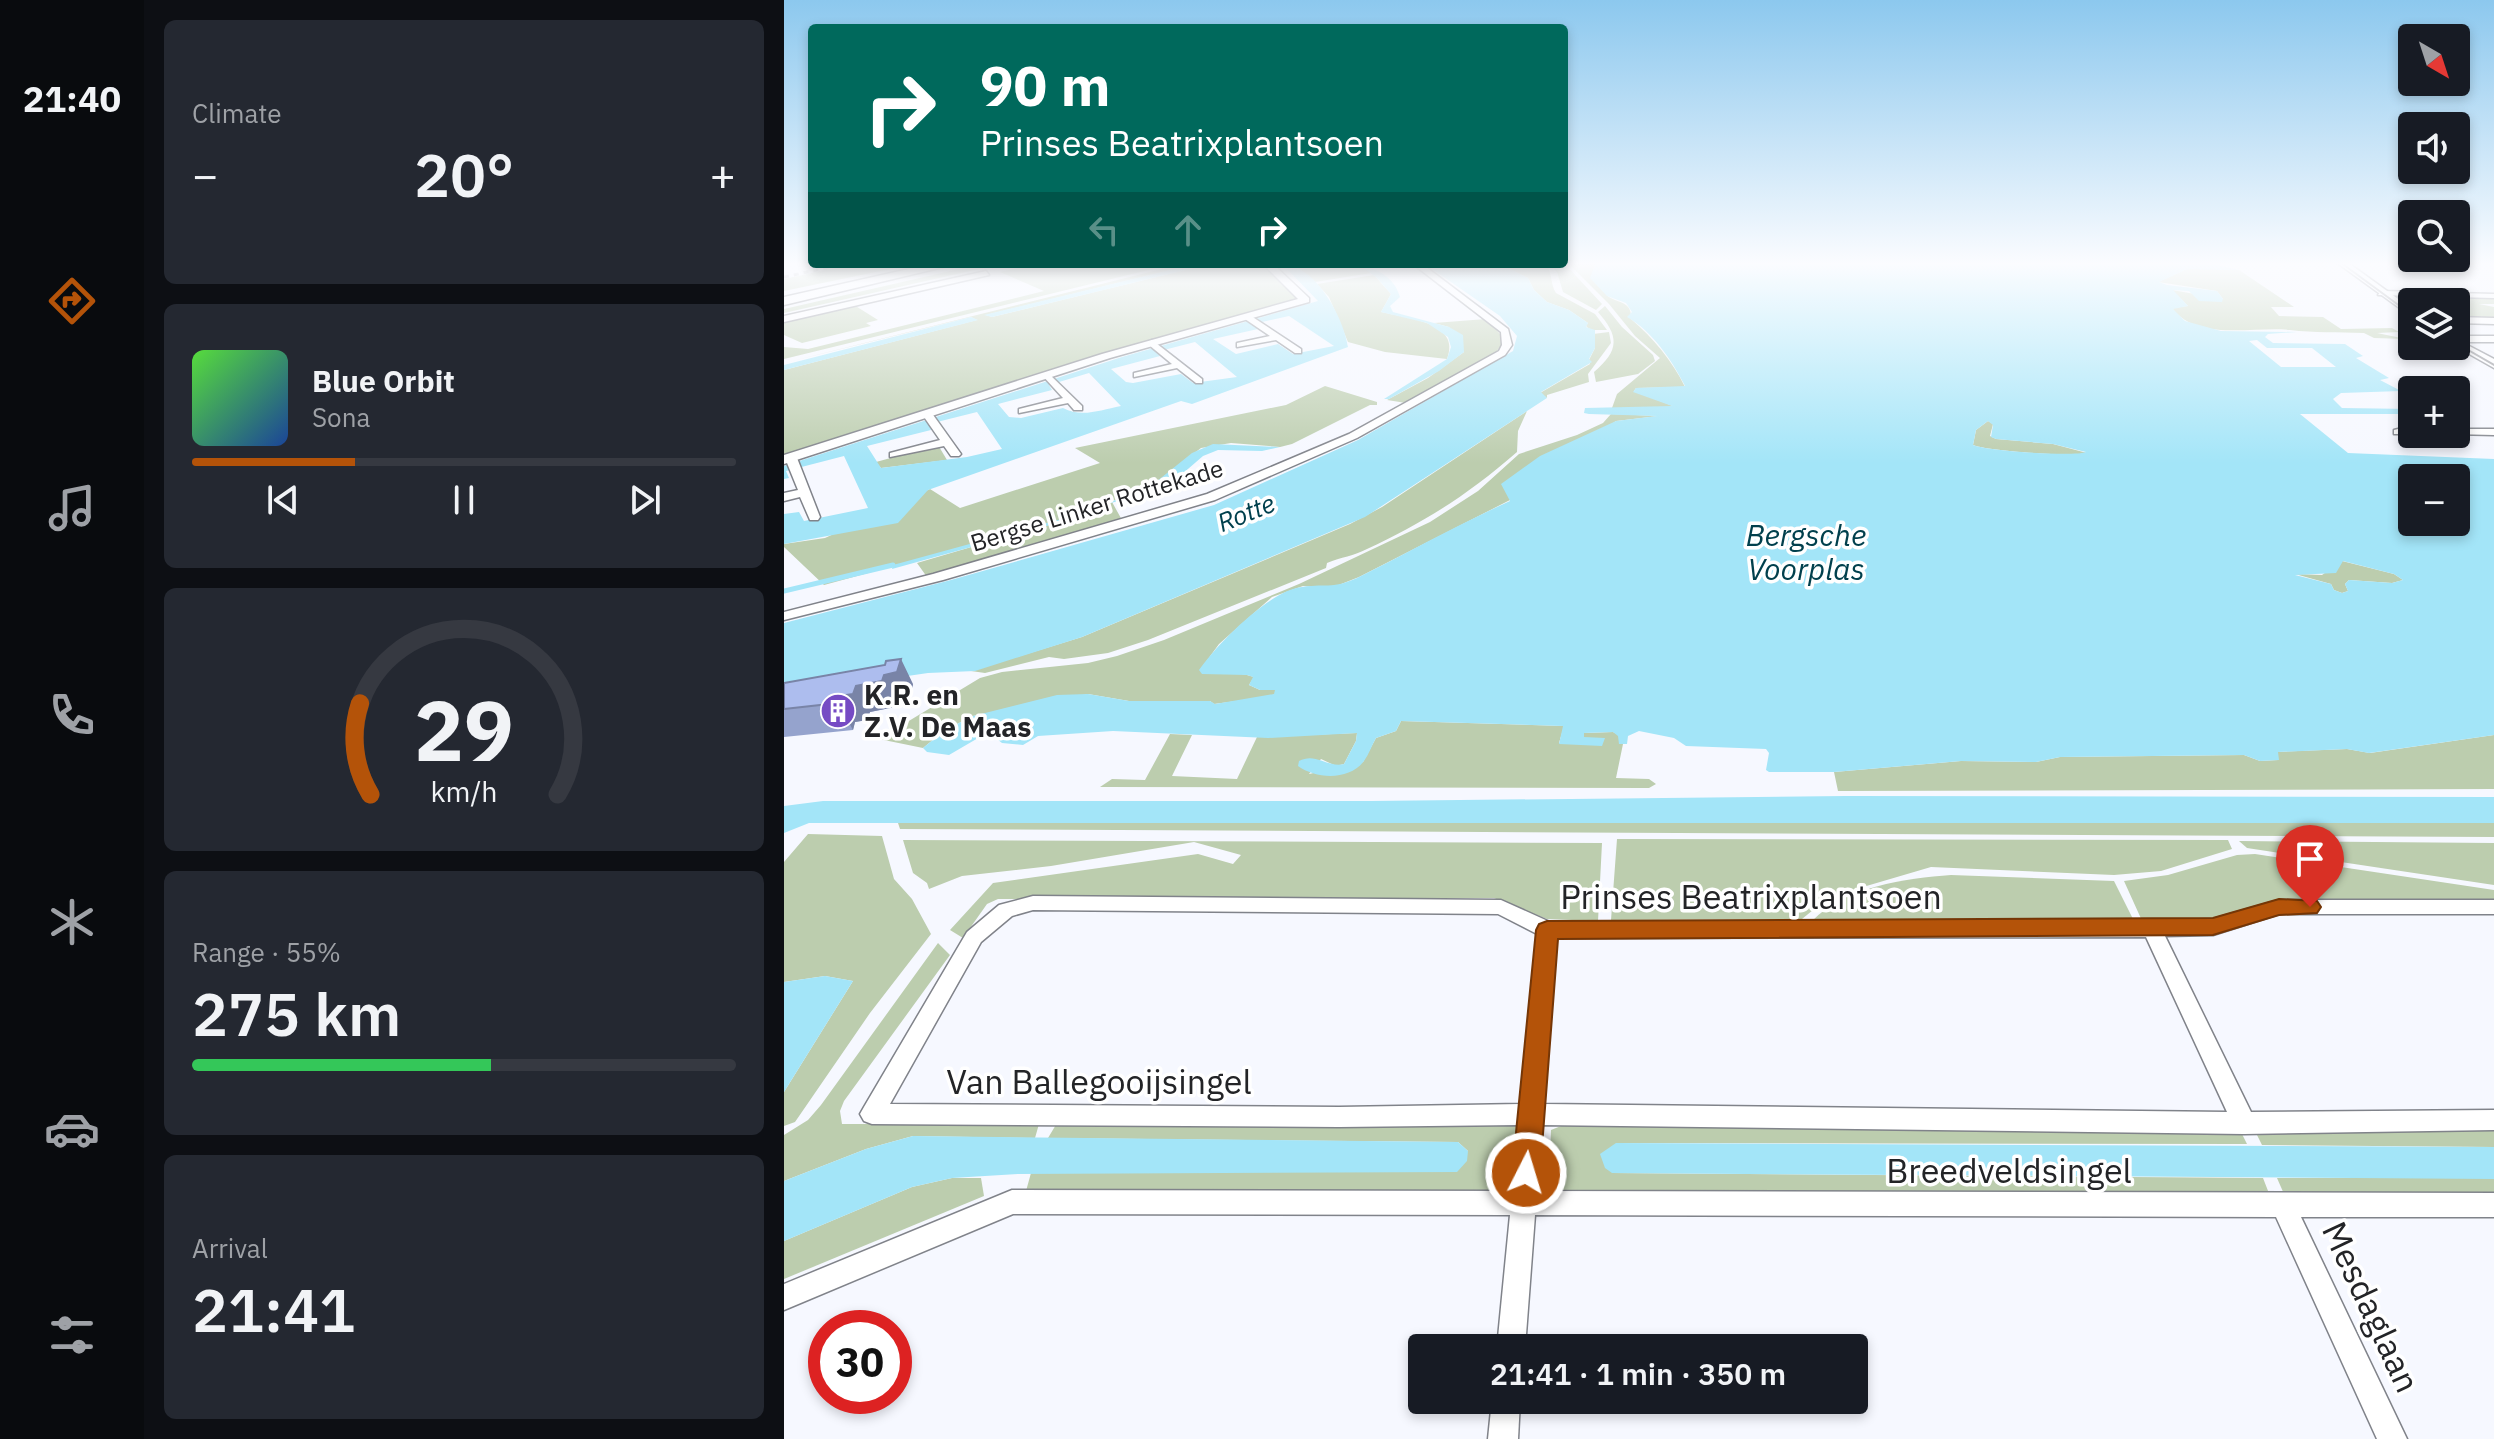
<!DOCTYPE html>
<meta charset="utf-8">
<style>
body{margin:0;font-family:"IBM Plex Sans",sans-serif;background:#242831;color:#f1f3f6;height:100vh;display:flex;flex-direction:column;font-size:30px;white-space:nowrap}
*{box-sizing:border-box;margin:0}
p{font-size:26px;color:#9ea1a6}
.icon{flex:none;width:44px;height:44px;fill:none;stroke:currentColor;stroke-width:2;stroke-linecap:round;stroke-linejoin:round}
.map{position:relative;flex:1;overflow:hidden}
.drawer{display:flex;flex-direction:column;gap:20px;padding:20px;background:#0d0f14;width:640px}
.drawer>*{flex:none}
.top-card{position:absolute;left:24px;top:24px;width:760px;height:244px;border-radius:8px;box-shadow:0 4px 12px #0003;background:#00695c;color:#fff;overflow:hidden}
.needle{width:52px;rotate:141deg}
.buttons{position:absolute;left:1614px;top:24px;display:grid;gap:16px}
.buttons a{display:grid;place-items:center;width:72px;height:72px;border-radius:8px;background:#171b24;box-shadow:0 4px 12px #0003;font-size:40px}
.speed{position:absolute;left:24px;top:1310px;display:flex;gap:16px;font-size:40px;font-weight:700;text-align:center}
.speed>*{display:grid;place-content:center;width:104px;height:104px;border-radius:50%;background:#171b24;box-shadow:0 4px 12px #0003;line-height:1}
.speed .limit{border:12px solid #d22;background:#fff;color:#111}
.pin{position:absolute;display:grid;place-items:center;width:68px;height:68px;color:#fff;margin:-82px -34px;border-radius:50% 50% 50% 0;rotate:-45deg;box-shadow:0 0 8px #0007}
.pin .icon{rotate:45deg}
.me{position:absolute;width:88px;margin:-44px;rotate:5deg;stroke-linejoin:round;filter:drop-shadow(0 0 6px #0008)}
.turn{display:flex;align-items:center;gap:28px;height:168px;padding:0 40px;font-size:36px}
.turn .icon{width:104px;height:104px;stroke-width:2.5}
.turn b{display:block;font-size:56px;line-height:68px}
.lanes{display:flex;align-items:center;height:76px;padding:0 40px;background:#0003;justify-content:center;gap:40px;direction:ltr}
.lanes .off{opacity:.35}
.big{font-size:60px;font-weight:600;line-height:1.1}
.drawer .card{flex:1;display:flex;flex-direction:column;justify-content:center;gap:12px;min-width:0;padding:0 28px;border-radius:12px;background:#242831}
.drawer .dial{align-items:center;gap:0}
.dial svg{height:208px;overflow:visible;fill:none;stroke:#363941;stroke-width:7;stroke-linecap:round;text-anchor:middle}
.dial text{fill:#f1f3f6;stroke:none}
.song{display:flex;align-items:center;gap:24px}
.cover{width:96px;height:96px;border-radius:12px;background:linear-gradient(135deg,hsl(110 70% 55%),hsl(220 70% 35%))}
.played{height:8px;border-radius:4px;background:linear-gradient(90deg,#b45309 30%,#363941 30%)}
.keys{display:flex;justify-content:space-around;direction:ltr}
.heat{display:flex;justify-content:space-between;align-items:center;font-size:44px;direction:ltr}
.charge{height:12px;border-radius:6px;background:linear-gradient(90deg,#34c759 55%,#363941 0)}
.trip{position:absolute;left:624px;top:1334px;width:460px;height:80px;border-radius:8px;background:#171b24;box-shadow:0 4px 12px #0003;font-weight:600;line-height:80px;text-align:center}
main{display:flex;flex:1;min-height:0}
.tabs{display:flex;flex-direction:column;width:144px;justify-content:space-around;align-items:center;background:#090b0e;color:#9ea1a6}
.tabs .icon{width:56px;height:56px}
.tabs .selected{color:#b45309}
.tabs b{font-size:36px;color:#f1f3f6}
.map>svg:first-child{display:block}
</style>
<main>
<nav class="tabs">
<b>21:40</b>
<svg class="icon selected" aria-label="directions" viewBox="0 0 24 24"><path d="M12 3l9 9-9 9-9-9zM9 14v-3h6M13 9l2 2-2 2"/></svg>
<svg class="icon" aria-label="music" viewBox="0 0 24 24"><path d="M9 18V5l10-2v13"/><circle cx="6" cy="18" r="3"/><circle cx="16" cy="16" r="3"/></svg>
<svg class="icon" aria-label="phone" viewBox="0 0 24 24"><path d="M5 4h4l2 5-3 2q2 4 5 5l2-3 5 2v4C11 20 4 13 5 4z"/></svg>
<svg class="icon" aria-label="climate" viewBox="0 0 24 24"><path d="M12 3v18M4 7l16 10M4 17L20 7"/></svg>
<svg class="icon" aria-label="car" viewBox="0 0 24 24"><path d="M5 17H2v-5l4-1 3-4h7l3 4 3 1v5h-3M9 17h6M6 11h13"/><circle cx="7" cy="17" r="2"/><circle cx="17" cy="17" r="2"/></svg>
<svg class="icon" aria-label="filters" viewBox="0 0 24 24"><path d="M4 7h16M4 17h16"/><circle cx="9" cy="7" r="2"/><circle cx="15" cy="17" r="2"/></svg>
</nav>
<section class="drawer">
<div class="card"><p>Climate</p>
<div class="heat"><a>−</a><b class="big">20°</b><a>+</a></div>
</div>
<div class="card">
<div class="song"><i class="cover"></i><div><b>Blue Orbit</b><p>Sona</p></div></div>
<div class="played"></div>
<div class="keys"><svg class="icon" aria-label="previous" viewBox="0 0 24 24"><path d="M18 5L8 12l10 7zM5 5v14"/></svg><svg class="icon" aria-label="pause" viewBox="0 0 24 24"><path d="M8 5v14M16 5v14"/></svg><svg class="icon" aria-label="next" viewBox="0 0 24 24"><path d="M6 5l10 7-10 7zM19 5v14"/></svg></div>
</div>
<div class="card dial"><svg viewBox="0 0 100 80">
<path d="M14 69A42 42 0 1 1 86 69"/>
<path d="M14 69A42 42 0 0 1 10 34" stroke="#b45309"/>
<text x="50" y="56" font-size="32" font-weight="700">29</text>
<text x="50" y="72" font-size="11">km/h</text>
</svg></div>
<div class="card"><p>Range · 55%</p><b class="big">275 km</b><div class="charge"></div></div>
<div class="card"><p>Arrival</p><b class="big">21:41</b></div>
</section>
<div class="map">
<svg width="1710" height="1439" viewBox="0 0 1710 1439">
<rect width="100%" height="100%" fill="#f6f8ff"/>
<g fill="#bccdae">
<path d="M783 262H812L808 274C813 281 818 292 825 297 837 304 848 302 847 319 869 338 888 360 901 387L852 388 850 391 889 406 881 409 828 408 833 394 876 358 851 336 825 304Z"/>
<polygon points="780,263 818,304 812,310 779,292 773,272 764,264"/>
<polygon points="69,264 130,264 0,291 0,279"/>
<polygon points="197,264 217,264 0,313 0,309"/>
<polygon points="250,264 389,264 0,359 0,347 24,349 260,291 216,272"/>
<polygon points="398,264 411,264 202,315 208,317 426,264 479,264 516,301 0,459 0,370 193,320 187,317 0,363"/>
<polygon points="509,264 574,264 587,273 531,282"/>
<path d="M716 264 762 265C769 274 766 284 772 293L811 314 823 330H806L802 326 804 323 785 310 763 302 750 290 744 278Z"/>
<path d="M1403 269 1455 270 1510 307H1487L1495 316 1539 317 1557 329 1608 328 1615 332 1593 333 1622 339 1590 338 1580 333C1555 332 1530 333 1506 330 1470 326 1413 342 1388 308L1404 306 1388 290 1439 299 1433 291 1374 282Z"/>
<path d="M590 275 607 294 597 312C622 318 678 322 663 359L601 352 564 342 545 297 533 284Z"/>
<polygon points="1615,296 1710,297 1710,304 1695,304 1710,307 1710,320 1672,319 1672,302 1628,302 1628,305"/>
<polygon points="70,305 94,320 82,323 87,326 18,343 0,335 0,321"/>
<path d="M821 306 838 327 869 355 871 361 854 374 812 382 810 372C836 350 835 336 814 312Z"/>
<polygon points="702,319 718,336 718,344 710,355 622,403 603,400 644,378 680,352 665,327 650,323"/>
<polygon points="825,332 827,343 804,374 805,382 763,395 763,398 756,393 806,364 805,360 811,348 809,334"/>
<polygon points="541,386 593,402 593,405 586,405 508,444 496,447 447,443 417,448 362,490 301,510 328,502 338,520 143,577 133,563 283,519 40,585 0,547 0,544 41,538 146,489 176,508 316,463 291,448 502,405"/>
<path d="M743 411 734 431 733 452C685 494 641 522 583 549 570 556 557 557 543 563L542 568 364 640 324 653 280 659 265 657 201 673 187 671 298 637 566 524 598 507Z"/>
<path d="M827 414 875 416 832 421 726 500 575 577 547 588 519 586 488 597 435 644 416 670C434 676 451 670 470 677L465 685 476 690H492L491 694 483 697 430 704 426 701H345L304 694 189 716 161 730 139 748 95 739 196 678 218 672 304 663 333 656 380 640 515 584 646 522 694 491 735 454 793 435 819 423Z"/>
<path d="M1204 421 1209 424 1206 436 1212 439 1269 444 1303 453C1289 457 1203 451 1189 445L1192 430Z"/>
<polygon points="154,445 163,460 97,468 92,462"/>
<polygon points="1558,561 1610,574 1619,580 1608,583 1565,580 1561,584 1564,591 1558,593 1550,590 1547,584 1511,574 1538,575"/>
<polygon points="617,721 780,726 775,743 800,737 800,733 829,732 835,735 835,743 839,744 832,778 865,779 872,784 865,788 316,787 328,779 361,780 386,734 408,735 388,776 453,779 473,737 573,733 572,741 560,764 552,766 537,759 525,774 579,762 592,738 612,731"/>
<polygon points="1710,735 1710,789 1054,791 1050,772 1177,761 1252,762 1276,757 1460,755 1476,761 1494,760 1493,752 1563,749 1586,753"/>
<polygon points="1137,822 1710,823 1710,837 116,829 114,823"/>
<polygon points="24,834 98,836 110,879 128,899 147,934 86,1013 11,1122 0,1126 0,1092 69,981 41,976 0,982 0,862"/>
<polygon points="833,839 1444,840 1448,849 1377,871 1330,875 1147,867 1045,897 1018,919 827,920"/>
<polygon points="119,840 818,843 814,921 763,919 710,898 214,899 203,904 179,938 166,930 209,883 414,854 449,864 457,855 410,842 267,866 178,876 145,889 143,883 129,873"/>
<polygon points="1455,841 1710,843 1710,885 1463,848"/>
<polygon points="1471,854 1710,890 1710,901 1493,901 1418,923 1359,923 1340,881 1384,875 1453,855"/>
<path d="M1167 875 1330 881 1351 923 1028 921C1060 887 1122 878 1167 875Z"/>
<polygon points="154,943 166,955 60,1101 56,1111 58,1124 255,1124 251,1138 129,1136 82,1149 0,1181 0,1135 24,1120 37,1105"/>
<polygon points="273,1123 733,1126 724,1190 242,1191 247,1173 684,1151 674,1142 264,1138"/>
<polygon points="777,1126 1455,1128 1463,1144 832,1143 828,1173 1479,1178 1486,1196 772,1193 765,1189 767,1130"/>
<polygon points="1470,1129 1710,1130 1710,1147 1478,1145"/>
<polygon points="168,1178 197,1178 200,1196 0,1279 0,1241 128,1187"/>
<polygon points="1493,1178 1710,1178 1710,1195 1500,1194"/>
</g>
<g fill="#a3e5f8" fill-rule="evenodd">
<path d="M812 262H1422L1455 270 1403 269 1375 282 1383 285 1433 291 1439 299 1438 302 1415 301 1405 291 1389 290 1404 306 1389 309 1401 321 1437 331 1513 332 1484 334 1481 337 1489 343 1561 344 1579 356 1572 358 1605 378 1596 380 1617 391 1557 393 1549 399 1558 408 1628 409V414H1516L1564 453 1710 459V735L1585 753 1563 749 1494 752 1495 760 1476 761 1460 755 1276 757 1252 762 1177 761 1050 772H985L982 770 985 753 982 749 902 746 890 738 855 731 844 736 843 744H835L834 736 829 732 800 733V737L821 738 818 746 775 744 779 726 617 721 612 731 592 738C588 745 585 754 580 761 565 781 532 779 514 766L515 761C532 752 543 768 560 764L572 741 573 733 484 738 329 731 254 736 239 745 218 743 208 735 201 734 165 755 143 752 139 748 161 730 189 716 273 695 304 694 345 701H426L431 704 490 694 491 690H476L465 685 469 677 463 675 418 674 415 670C433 644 486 590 518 587 545 583 549 590 577 576 627 551 675 524 726 501L717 484 756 456 832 421 873 416 805 414 800 413 801 408 888 406 849 392 852 388 901 386C888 360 868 331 843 317L848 312 842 303 823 296 806 278ZM1473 340 1483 348H1528L1552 367H1497L1465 341ZM1204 421 1209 425 1207 437 1212 439 1269 444 1302 452C1290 457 1203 451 1189 445L1192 430ZM1628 478H1672V522H1628ZM1559 561 1610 574 1619 580 1608 583 1565 580 1561 584 1564 591 1558 593 1550 590 1547 584 1511 575 1552 573Z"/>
<polygon points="411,264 426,264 208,317 200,315"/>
<path d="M498 264C531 264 560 318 564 347L408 404 397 401 144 490 114 523 0 544V514L15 512 20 521 84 508 60 456 2 471 5 478 0 479V466L338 357 534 301ZM505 316 550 346 509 354 494 344 452 354 429 339 474 329 469 324ZM411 342 453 377 409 383 397 374 349 383 342 382 327 369 376 356 372 352ZM305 373 337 406C316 410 298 418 279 408L237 418 225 417 214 404 268 390 265 385ZM193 412 218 449 183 457 97 468 83 446 147 430 145 424Z"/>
<path d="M574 264C593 269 610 276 616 297L606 306 609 312 665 327 679 335 680 352 655 371 605 399H600L663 359 667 347 664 337 643 323 597 312 607 294 593 278Z"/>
<polygon points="641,264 716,264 744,278 750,290 763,302 785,310 804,323 802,327 811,330 811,348 805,359 808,362 757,392 763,398 743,411 581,517 298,637 191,671 144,673 0,694 0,623 167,580 430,505 574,440 729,351 733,336 716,316"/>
<polygon points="187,317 194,320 0,370 0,365"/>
<polygon points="429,444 496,447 478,451 434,450 419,456 382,488 301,510 362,490 408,453"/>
<polygon points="281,518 284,520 108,569 109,565"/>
<polygon points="1062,796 1710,797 1710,823 25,823 0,833 0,806 39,801 587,801"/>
<polygon points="41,976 69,981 0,1092 0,982"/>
<polygon points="129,1136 674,1142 684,1151 683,1161 673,1172 234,1174 168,1178 128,1187 0,1241 0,1181 82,1149"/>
<polygon points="832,1143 1710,1147 1710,1179 828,1173 821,1168 816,1154"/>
</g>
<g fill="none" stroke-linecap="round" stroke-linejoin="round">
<polyline stroke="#a3e5f8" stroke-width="5" points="0,591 109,565"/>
<defs>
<g id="minor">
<polygon points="1635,262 1645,262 1647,264 1643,266"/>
<polygon points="629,264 638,264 724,329 728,345 721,355 573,438 431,500 159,580 0,620 0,612 149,574 423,494 565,434 715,351 718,345 717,332"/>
<polygon points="202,271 205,275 0,322 0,316"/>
<polygon points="1597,291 1710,294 1710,298 1594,295"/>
<polygon points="464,314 517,349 517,353 511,353 492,340 453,347 453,343 486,336 461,319 460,317"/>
<polygon points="1672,317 1710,318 1710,324 1672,323"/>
<rect x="1672" y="336" width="38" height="6"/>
<polygon points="368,340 418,379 418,383 412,383 393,368 350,377 350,373 388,364 365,345 363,343"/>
<polygon points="263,372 298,406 298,410 290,410 284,403 235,413 235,409 279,398 258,375"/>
<polygon points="143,411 147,412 177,454 175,456 167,456 160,446 106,457 106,453 156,440 138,414"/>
<polygon points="1614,429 1628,429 1628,434 1632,434 1610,434 1610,430"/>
<polygon points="1672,429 1710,429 1710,435 1668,434 1672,434"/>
<polygon points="7,455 13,458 36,517 34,520 26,520 16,497 0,501 0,493 14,490 1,458"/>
<path d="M249 896 717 900 766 922 1368 921 1429 919 1495 900H1710V914H1495L1429 935 1381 936 1467 1112 1710 1110V1130L1460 1134 758 1125 753 1191 1710 1193V1217H1517L1623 1439H1593L1492 1217 751 1215 741 1348H713L726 1215 229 1214 0 1310V1284L228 1190 728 1191 735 1125 555 1127 88 1124 80 1121 76 1114 80 1107 183 932 215 905ZM249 910 714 914 753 934 737 1104 555 1107 106 1104 197 942 228 916ZM1362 937 1443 1112 760 1104 772 938Z"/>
<polygon points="708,1400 736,1400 734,1439 704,1439"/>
</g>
<g id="tertiary">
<polygon points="1552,262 1563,262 1628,309 1628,317"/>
<polygon points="479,264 489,264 525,298 525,302 326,358 0,464 0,455 318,354 514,299"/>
<polygon points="1672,339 1710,359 1710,368 1671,346"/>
</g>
<polygon id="motorway" points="147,264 172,264 0,305 0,297"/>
</defs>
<use href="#minor" stroke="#80838a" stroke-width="3"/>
<use href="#tertiary" stroke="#80838a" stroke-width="3"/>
<use href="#motorway" stroke="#80838a" stroke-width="3"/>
<use href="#minor" fill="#fff" fill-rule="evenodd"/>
<use href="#tertiary" fill="#fff" fill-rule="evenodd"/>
<use href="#motorway" fill="#fff" fill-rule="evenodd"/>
<g stroke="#8d8e93" stroke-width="2">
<polyline points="1556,262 1628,315"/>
<polyline points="1672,343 1710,365"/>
</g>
<polyline stroke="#8d8e93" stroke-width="3" stroke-dasharray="5 5" stroke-linecap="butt" points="0,277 61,264"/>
</g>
<polygon fill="#95a3cd" points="0,683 129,684 126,698 113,700 111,707 86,712 83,720 71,722 69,730 0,737"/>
<polygon fill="#7984a7" points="117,659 129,684 126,698 113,700 111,707 86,712 83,720 71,722 69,730 54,703 56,696"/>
<polygon fill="#adbdee" stroke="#7984a7" stroke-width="2" points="117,659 113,672 100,675 98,681 72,686 69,694 56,696 54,703 0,709 0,683 101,665 102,661"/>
<linearGradient id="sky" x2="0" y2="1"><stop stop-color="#8cc8ee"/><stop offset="0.57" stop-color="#fbfcff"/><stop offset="1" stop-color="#fbfcff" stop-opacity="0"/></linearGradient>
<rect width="1710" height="463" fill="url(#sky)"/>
<polygon fill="#b45309" stroke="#753606" stroke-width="2" points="1495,899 1533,901 1537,907 1533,913 1495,915 1429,935 774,939 756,1173 752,1182 742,1186 732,1182 728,1173 752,930 755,924 763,921 1429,918"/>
<defs>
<symbol id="building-disc" viewBox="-11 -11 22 22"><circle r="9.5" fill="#764bc4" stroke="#fff"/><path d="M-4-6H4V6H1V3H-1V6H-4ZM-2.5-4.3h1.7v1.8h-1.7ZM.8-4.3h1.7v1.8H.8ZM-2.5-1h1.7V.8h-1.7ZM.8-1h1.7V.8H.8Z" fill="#fff"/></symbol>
</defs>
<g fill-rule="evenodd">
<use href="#building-disc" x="34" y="691" width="40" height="40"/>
</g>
<g text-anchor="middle" stroke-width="7" stroke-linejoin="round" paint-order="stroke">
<g font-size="24" fill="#232427" stroke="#fff">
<text transform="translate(313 506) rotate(-17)" y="8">Bergse Linker Rottekade</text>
</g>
<g font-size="26" font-style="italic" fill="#01404d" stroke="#fff">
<text transform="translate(462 513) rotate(-22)" y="9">Rotte</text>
</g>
<g font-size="28" font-weight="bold" fill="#232427" stroke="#fff" text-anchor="start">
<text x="80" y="705">K.R. en<tspan x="80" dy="32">Z.V. De Maas</tspan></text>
</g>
<g font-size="30" font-style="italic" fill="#01404d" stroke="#fff">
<text x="1022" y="546">Bergsche<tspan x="1022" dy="34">Voorplas</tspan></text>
</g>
<g font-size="34" fill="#232427" stroke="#fff">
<text x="967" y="909">Prinses Beatrixplantsoen</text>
<text x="315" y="1094">Van Ballegooijsingel</text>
<text x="1225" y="1183">Breedveldsingel</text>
<text transform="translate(1587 1307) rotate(65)" y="12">Mesdaglaan</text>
</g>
</g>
</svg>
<div class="buttons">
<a><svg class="needle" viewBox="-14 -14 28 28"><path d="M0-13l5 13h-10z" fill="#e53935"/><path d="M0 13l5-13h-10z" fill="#9ea1a6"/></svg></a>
<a><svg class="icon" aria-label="sound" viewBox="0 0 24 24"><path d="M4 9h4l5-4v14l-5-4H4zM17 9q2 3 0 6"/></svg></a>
<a><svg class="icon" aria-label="search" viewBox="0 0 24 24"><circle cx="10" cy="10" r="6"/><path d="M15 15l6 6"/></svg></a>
<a><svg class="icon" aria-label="layers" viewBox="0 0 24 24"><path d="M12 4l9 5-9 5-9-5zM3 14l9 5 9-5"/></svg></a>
<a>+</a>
<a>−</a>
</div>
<div class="speed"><div class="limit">30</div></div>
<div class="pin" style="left:1526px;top:907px;background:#d93025"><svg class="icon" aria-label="arrive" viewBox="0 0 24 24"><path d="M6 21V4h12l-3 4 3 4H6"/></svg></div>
<svg class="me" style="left:742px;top:1173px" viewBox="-20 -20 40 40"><circle r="17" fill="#b45309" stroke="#fff" stroke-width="3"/><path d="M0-11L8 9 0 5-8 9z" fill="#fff"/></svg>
<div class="trip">21:41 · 1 min · 350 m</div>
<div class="top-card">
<div class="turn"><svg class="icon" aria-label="right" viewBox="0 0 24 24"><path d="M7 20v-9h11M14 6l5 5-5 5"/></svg><div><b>90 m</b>Prinses Beatrixplantsoen</div></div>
<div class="lanes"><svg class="icon off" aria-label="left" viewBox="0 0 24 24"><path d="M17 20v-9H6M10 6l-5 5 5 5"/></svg><svg class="icon off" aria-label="ahead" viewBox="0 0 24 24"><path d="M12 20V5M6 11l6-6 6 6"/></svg><svg class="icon" aria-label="right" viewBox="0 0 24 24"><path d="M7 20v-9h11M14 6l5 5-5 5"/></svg></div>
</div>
</div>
</main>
